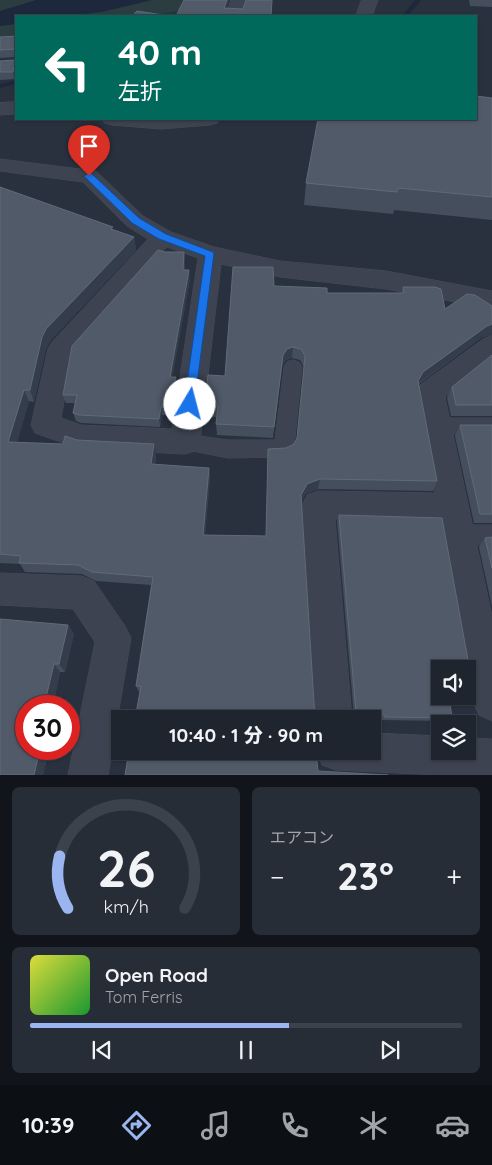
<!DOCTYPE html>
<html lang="ja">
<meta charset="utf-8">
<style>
body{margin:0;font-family:Quicksand,"Noto Sans JP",sans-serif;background:#272d37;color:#f1f3f6;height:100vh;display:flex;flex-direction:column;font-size:19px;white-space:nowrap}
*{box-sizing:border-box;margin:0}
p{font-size:16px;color:#a1a5aa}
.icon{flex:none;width:28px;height:28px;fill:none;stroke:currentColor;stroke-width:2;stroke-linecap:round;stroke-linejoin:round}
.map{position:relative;height:775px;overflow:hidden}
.panel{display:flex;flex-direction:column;gap:12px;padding:12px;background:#11141a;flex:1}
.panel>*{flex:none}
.banner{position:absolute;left:15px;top:15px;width:462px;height:105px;border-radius:0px;box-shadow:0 1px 4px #0004,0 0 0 1px #3c424b;background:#00695c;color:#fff;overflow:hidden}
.fabs{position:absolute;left:431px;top:660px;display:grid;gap:10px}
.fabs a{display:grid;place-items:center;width:45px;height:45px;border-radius:0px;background:#1f252f;box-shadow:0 1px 4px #0004,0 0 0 1px #3c424b;font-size:25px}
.speed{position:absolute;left:15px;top:695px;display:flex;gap:10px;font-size:25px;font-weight:700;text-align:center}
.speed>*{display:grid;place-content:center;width:65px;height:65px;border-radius:50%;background:#1f252f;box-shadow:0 1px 4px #0004,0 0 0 1px #3c424b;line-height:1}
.speed .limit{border:8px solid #d22;background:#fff;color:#111}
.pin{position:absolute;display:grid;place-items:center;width:42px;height:42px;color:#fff;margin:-51px -21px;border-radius:50% 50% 50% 0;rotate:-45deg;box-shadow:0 0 5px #0007}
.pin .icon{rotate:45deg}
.me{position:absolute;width:55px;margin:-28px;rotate:8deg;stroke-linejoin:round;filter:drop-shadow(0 0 4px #0008)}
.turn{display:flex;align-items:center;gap:18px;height:105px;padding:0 20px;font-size:22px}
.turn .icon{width:65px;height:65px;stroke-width:2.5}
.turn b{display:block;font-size:35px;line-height:42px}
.big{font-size:38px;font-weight:800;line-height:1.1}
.panel .tile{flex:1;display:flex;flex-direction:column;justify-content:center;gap:8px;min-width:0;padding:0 18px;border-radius:8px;background:#272d37}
.panel .dial{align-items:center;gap:0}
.dial svg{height:130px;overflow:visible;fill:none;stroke:#3c424b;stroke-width:7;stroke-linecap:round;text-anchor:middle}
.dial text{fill:#f1f3f6;stroke:none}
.song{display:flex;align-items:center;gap:15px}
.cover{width:60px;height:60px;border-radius:8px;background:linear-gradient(135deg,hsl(60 70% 55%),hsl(130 70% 35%))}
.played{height:5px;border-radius:2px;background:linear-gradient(90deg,#9ab5ef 60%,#3c424b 60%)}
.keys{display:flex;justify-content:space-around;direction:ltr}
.heat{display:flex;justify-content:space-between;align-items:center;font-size:28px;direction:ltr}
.panel .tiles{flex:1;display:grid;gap:12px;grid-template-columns:1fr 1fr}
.tile:last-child{grid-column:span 2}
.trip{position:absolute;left:111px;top:710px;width:270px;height:50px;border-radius:0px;background:#1f252f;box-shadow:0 1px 4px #0004,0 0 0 1px #3c424b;font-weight:800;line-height:50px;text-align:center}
.tabs{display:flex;height:80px;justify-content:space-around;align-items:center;background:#0c0f13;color:#a1a5aa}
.tabs .icon{width:35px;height:35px}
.tabs .active{color:#9ab5ef}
.tabs b{font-size:22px;color:#f1f3f6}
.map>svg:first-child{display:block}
</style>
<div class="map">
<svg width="492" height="775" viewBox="0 0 492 775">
<rect width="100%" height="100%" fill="#29313f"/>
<polygon fill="#2b3d41" points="0,0 198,0 183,10 150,16 16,16 16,35 0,37"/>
<polygon fill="#1d283d" points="36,0 152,0 102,12 65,16 16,16 16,24 0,26 0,11"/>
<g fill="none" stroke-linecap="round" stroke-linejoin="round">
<g fill="#1d283d" fill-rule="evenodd">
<polygon points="415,0 421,0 408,16 402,16"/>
<polygon points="16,80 16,84 0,88 0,84"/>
</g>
<defs>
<g id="service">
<polygon points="293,360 299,362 302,367 294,448 291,454 284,457 228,458 178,448 175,442 178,436 185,434 228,440 275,440 284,367 287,362"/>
<polygon points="436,418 492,418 492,434 436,434 429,432 426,426 429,420"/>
<polygon points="458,525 492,525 492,545 458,545 450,542 447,535 450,528"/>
</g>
<g id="minor">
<polygon points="231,0 247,0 242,16 226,16"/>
<path d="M0 159 96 171 143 216 171 232 214 247 280 261 386 271 492 291V309L386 289 280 277 221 264 200 442 195 451 185 454 81 449 35 433 31 425 48 349 52 342 148 239 127 226 83 182 0 171ZM167 247 198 258 172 429 81 425 61 418 73 353Z"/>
<polygon points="492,336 492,360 445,397 492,616 492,721 479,715 473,702 440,522 335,519 352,719 314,719 302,505 307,495 318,491 435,493 416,393 420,385 483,339"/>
<polygon points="0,573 82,576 94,581 125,626 131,638 108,775 68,775 95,642 73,609 0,605"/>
<polygon points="372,733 440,736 440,751 468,751 468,738 492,739 492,775 439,775 336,770 322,765 317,751 372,751"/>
</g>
<g id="tertiary">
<polygon points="362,0 378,0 372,16 356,16"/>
<polygon points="16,102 16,114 0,115 0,103"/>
<polygon points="102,119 220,119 217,123 210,125 161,129 112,125 105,123"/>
</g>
</defs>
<use href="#service" stroke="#474c59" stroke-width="1"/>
<use href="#minor" stroke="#474c59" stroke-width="1"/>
<use href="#tertiary" stroke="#474c59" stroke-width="1"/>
<use href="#service" fill="#3d4350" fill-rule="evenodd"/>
<use href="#minor" fill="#3d4350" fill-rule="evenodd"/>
<use href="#tertiary" fill="#3d4350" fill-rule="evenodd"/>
</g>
<g fill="#444e5d">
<polygon points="469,0 492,0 492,7 470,6"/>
<polygon points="16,36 16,75 15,79 0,80 0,61 15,60 15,57 0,58 0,37"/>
<polygon points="492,98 492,220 394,210 393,214 304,205 306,183 476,119"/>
<polygon points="0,187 134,237 136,250 50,341 46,349 34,402 29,401 17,442 63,444 77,440 156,454 155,465 209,468 210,478 205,535 266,536 286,448 294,444 297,438 304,367 300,360 292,358 286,360 282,367 273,438 217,435 216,424 217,417 205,416 204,405 225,376 274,286 327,293 401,293 403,287 445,309 492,306 492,335 482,337 419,384 437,481 433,491 318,489 305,494 302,501 139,692 136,686 151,585 96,581 82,574 25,572 20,564 0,563"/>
<polygon points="165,252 184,252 185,261 185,270 190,279 172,377 176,377 177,385 172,415 162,415 160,427 81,423 76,421 73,413 75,403 66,403 63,395"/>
<polygon points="492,355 492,416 451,416 447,398 452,387"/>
<polygon points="460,425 492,425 492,523 474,523 455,436"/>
<polygon points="339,515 475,698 471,702 449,700 452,718 448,721 381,720 381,718 354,716 337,521"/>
<polygon points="492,537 492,607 479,547 485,538"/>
<polygon points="0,619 68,625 74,634 65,672 60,672 53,706 26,706 26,749 49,749 43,775 0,775"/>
</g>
<g fill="#343d4c">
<polygon points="227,0 229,0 225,16 224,8"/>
<polygon points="14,67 16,75 15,79 13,72"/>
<polygon points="134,237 136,250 50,341 46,349 34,402 30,390 42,337 46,329"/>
<polygon points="184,252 185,261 184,278 183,270"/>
<polygon points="189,270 190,279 171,385 170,377"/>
<polygon points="492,324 492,335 482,337 419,383 418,381 423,372 487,326"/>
<polygon points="293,347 292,358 286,360 282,367 273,438 283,355 287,349"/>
<polygon points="176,377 177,385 172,415 171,407"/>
<polygon points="24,390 29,401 14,452 8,442"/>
<polygon points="161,407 162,415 160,427 159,419"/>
<polygon points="154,444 156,454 153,475 151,464"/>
<polygon points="209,468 210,478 204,544 203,535"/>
<polygon points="320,479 318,489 305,494 300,505 301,495 307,484"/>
<polygon points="68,625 74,634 65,672 59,664"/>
<polygon points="54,664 60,672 53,706 44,706"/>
<polygon points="40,749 49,749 43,775 34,775"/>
</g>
<g fill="#515a69" stroke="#616a78" fill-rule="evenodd">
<polygon points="184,0 227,0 224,8 243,9 246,0 272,0 271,16 176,16"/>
<polygon points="137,11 170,16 132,16"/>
<polygon points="16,36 16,67 14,67 13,72 0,72 0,61 15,60 15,49 0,50 0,37"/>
<polygon points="476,96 492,98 492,197 398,188 397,192 306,183 318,119 476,119"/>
<polygon points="0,187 113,227 111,229 134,237 46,329 42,337 30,390 24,390 8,442 63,444 65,436 77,440 154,444 151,464 209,468 203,535 266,536 268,449 286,448 294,444 297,438 305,356 301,349 293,347 287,349 283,355 274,427 216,424 218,406 204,405 208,375 225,376 233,267 273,267 274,286 327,288 327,293 404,293 403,287 435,287 441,289 445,309 467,294 475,295 492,306 492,324 487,326 423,372 418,381 437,481 320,479 307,484 301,495 315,719 135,719 141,686 136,686 153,577 92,572 78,565 19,563 21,556 0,554"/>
<polygon points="158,250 165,252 184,252 183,270 189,270 170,377 176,377 171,407 161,407 159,419 79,415 73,413 77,395 63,395 72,346"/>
<polygon points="492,355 492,405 456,405 452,387"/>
<polygon points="460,425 492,425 492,514 480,514"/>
<path d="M339 515 442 518 475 698 449 696 452 718 384 717V714L356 712ZM440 669H468V696H440Z"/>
<polygon points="492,537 492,568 485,538"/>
<polygon points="0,619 68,625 59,664 54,664 44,706 26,706 26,749 40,749 34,775 0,775"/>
<polygon points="129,751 316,751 318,771 388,775 125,775"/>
</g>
<polygon fill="#1a73e8" stroke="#114b97" points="89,173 92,174 139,218 166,234 213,252 214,254 194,407 186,407 184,404 205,256 159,239 132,223 86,178 84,176"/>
</svg>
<div class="fabs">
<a><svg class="icon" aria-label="sound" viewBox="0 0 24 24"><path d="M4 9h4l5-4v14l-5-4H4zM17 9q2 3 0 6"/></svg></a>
<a><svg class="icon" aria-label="layers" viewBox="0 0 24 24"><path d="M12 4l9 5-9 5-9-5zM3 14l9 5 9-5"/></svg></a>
</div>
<div class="speed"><div class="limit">30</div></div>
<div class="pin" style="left:89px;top:176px;background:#d93025"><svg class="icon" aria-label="arrive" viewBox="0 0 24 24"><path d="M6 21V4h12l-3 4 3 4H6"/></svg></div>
<svg class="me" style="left:190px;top:404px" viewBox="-20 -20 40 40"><circle r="19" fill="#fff"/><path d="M0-13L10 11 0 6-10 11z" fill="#1a73e8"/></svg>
<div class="trip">10:40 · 1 分 · 90 m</div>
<div class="banner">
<div class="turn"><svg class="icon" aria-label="left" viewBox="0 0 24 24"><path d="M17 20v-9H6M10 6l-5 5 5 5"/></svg><div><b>40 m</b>左折</div></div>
</div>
</div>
<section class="panel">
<div class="tiles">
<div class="tile dial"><svg viewBox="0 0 100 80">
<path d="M14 69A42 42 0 1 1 86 69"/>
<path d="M14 69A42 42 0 0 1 9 37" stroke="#9ab5ef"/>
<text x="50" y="56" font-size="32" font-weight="700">26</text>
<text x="50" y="72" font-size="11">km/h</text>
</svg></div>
<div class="tile"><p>エアコン</p>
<div class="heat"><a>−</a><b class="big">23°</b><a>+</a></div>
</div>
<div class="tile">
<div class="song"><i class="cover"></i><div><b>Open Road</b><p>Tom Ferris</p></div></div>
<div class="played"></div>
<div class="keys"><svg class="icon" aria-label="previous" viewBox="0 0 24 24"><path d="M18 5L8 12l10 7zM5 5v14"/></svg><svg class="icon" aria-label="pause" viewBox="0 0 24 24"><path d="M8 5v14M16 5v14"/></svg><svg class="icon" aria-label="next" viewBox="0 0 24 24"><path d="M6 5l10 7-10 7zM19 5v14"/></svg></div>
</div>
</div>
</section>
<nav class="tabs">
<b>10:39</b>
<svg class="icon active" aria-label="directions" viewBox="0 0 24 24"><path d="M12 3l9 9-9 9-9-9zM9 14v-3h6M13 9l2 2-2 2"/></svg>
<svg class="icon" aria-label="music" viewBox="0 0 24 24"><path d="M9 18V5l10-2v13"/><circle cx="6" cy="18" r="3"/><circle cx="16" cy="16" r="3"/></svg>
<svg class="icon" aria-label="phone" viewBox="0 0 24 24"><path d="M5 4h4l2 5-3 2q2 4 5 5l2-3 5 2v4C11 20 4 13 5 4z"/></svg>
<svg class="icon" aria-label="climate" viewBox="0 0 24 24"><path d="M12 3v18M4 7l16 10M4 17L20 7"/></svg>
<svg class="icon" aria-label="car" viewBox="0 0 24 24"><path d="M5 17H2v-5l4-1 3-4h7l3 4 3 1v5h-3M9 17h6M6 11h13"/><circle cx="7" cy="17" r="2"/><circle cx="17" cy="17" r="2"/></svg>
</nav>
